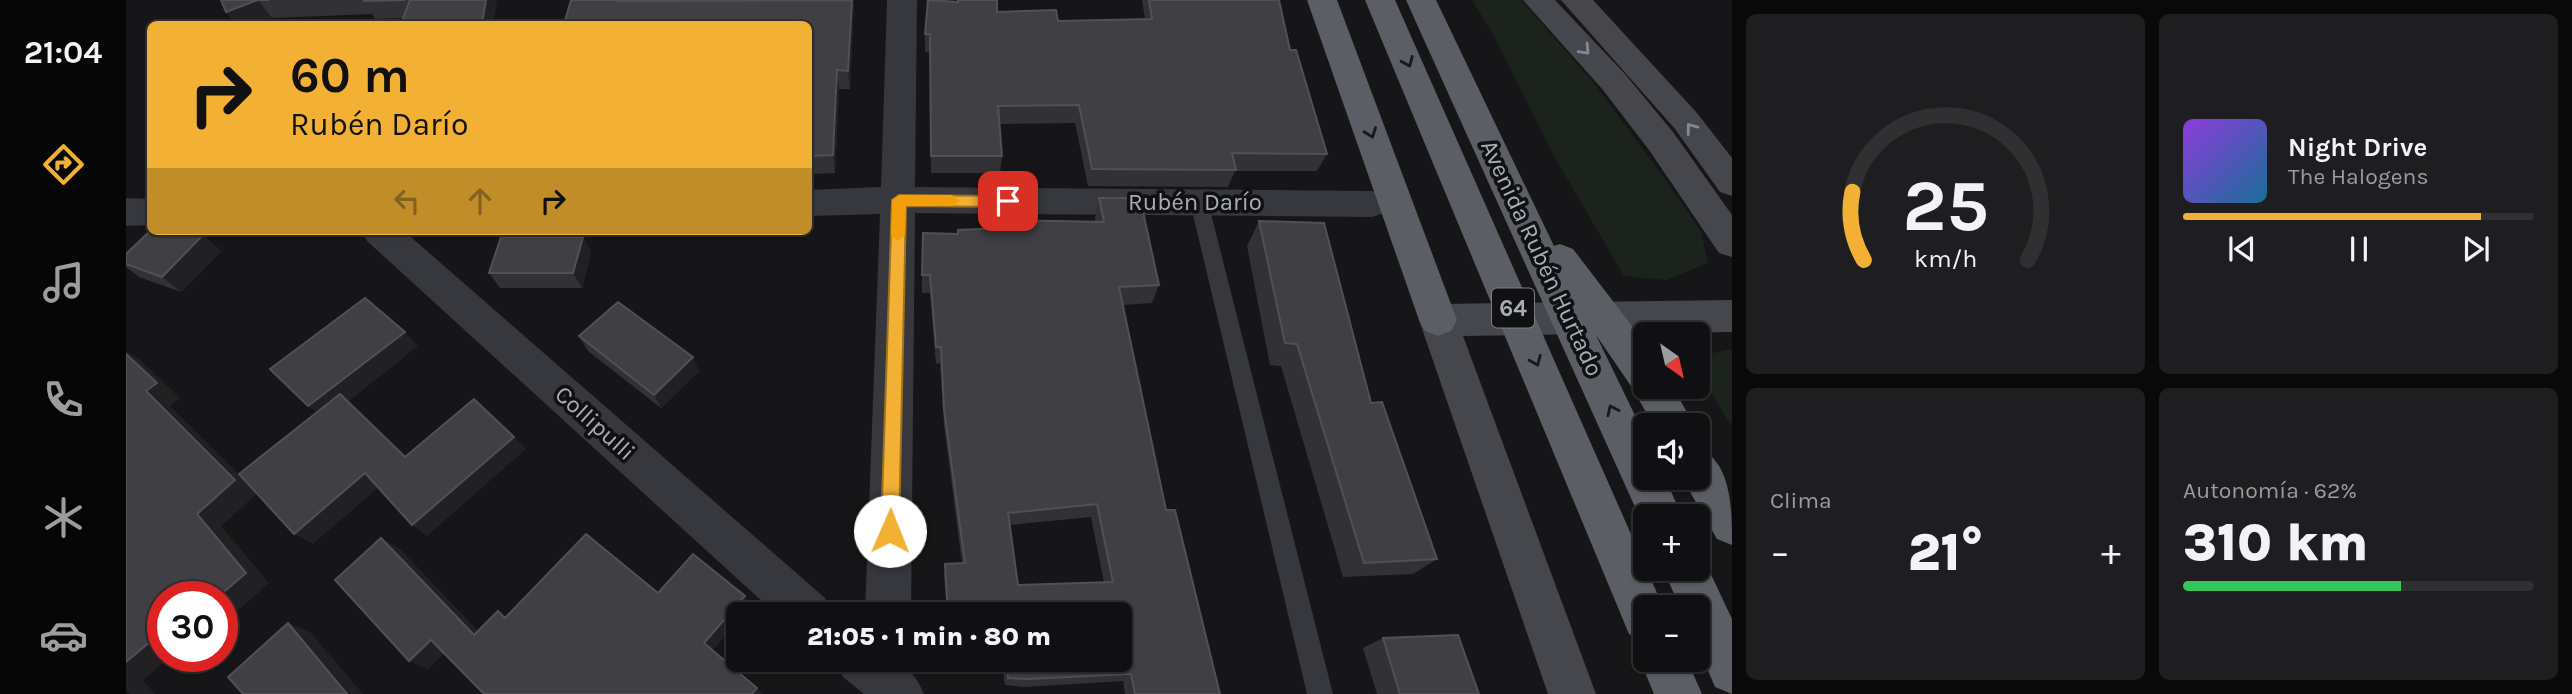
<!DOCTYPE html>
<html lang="es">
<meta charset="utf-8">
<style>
body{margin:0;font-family:Karla,sans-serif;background:#1e1e20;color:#f1f3f6;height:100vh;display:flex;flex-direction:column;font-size:26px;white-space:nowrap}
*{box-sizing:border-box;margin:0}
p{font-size:23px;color:#9c9d9f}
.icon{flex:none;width:38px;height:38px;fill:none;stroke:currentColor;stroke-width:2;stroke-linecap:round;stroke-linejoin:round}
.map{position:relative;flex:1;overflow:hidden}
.side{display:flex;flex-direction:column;gap:14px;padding:14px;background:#09090a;width:840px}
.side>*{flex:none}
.guide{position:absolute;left:21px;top:21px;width:665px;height:214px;border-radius:10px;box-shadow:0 2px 5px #0004,0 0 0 2px #303032;background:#f2b134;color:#111;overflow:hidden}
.needle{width:46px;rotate:146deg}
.buttons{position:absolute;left:1507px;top:322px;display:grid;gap:14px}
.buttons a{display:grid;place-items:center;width:77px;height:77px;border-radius:10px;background:#101012;box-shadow:0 2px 5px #0004,0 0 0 2px #303032;font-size:35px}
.speed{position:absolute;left:21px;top:581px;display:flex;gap:14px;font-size:35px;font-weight:700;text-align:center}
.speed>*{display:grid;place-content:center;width:91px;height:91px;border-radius:50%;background:#101012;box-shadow:0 2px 5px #0004,0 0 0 2px #303032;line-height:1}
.speed .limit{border:10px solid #d22;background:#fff;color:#111}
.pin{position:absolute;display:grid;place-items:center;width:60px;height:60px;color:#fff;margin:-30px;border-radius:14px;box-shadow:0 4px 10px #0006}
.me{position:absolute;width:77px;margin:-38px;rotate:1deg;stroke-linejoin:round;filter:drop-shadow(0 0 5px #0008)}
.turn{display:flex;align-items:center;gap:24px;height:147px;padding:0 28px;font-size:32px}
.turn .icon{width:91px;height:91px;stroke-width:2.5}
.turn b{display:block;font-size:49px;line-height:60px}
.lanes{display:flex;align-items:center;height:66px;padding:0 28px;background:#0003;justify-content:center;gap:35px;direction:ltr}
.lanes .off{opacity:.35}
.big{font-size:52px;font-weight:800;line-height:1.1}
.side .tile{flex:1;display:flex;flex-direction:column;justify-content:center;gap:10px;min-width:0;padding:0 24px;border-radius:10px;background:#1e1e20}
.side .dial{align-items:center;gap:0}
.dial svg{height:182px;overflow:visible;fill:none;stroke:#303032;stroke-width:7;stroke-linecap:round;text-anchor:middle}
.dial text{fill:#f1f3f6;stroke:none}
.song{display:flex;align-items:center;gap:21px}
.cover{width:84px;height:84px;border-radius:10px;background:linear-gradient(135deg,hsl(270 70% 55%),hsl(200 70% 35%))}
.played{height:7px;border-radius:4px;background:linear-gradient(90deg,#f2b134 85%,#303032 85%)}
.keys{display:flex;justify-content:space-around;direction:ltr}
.heat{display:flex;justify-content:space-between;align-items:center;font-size:38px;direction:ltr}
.charge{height:10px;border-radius:5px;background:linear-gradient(90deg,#34c759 62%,#303032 0)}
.side .tiles{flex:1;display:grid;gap:14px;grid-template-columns:repeat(2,1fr)}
.trip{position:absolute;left:600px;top:602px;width:406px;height:70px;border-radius:10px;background:#101012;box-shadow:0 2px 5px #0004,0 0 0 2px #303032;font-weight:800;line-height:70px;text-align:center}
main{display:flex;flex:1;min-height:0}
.tabs{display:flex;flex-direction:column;width:126px;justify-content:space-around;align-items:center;background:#060607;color:#9c9d9f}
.tabs .icon{width:49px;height:49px}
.tabs .active{color:#f2b134}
.tabs b{font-size:32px;color:#f1f3f6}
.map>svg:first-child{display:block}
</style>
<main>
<nav class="tabs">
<b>21:04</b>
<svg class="icon active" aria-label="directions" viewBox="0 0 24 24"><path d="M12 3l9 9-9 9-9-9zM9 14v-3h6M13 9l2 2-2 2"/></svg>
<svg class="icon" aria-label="music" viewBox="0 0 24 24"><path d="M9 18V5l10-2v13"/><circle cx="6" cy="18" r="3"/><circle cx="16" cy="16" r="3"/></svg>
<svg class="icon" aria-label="phone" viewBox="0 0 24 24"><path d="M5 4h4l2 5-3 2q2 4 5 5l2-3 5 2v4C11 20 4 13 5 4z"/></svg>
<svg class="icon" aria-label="climate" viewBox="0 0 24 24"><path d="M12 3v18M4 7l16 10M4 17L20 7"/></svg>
<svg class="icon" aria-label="car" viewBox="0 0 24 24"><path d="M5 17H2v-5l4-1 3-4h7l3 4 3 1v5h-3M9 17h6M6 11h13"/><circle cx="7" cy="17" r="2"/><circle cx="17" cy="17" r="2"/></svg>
</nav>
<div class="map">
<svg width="1606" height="694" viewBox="0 0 1606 694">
<rect width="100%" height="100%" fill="#161618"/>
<g fill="#1c231d">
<polygon points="1346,0 1395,0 1468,83 1539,179 1575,231 1582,263 1540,280 1498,276 1428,156 1366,32"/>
<polygon points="1606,349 1606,427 1572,370 1572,356"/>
</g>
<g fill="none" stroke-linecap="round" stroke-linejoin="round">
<polygon fill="#37383d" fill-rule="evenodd" points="1073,195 1080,197 1082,202 1207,694 1181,694 1064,202 1066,197"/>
<g fill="#37383d" fill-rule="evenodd">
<polygon points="761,0 791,0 789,187 1246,191 1258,195 1263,204 1258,213 1246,217 789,213 785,614 739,614 754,214 682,216 682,190 755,187"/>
<polygon points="0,198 24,199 24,225 0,226"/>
<polygon points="236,231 278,231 699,598 706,614 650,614 241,241"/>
<path d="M711 660C752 660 779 649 798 694H738L717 677Z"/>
</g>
<g fill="#45474d" fill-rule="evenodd">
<polygon points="1397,0 1429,0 1499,74 1547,132 1606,215 1606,257 1593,253 1523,150 1477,90"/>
<polygon points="1435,0 1467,0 1571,113 1606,158 1606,196 1594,192 1549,129"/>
<polygon points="1606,300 1606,332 1337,336 1470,694 1422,694 1293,320 1299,309 1312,304"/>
</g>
<g fill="#5b5e65" fill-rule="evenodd">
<polygon points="1181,0 1211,0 1331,320 1325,331 1312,336 1299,331 1293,320"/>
<polygon points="1239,0 1269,0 1535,602 1537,607 1519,607 1519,641 1503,634"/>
<polygon points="1280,0 1310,0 1428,246 1434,244 1447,249 1519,343 1519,387 1547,387 1568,425 1527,425 1507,389 1470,335 1519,436 1519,478 1539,478 1556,516 1519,516 1519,529"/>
<path d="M1572 447C1606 463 1606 508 1606 545L1591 539 1556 478H1572Z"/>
<polygon points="1572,552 1575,553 1606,619 1606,694 1589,687 1572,647 1572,607 1554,607 1537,569 1572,569"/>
<polygon points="1519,647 1519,660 1561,660 1576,694 1528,694 1514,660"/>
</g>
</g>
<g fill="#323236" fill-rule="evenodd">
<polygon points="95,0 369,0 371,3 277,18 249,19 246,14 146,18 129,24 110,24 100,12"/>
<polygon points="728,0 724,89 713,89 709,173 682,174 682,24 504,1"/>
<polygon points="1016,0 1153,0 1164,50 1201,154 1191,171 1109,171 1102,187 962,186 949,123 874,124 876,156 874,173 805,173 804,52 799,52 799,34 871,12 932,21 1019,19"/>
<path d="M973 198 1033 285 1026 303 997 305 1040 510 1094 694H999L997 681 898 687 879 685 876 665 852 666V660H994V614H821L818 575 819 564 836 563 818 425 814 363 810 364 804 293H796V275L832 234 876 228 877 220 969 221V217ZM965 517 978 582 892 585 883 525Z"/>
<polygon points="1133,221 1245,403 1311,559 1287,574 1217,577 1155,366 1144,365 1121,246"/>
<polygon points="77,235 95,251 55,292 13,277 0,267 0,254"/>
<polygon points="457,237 465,252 456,288 374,288 363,273"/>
<polygon points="453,336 573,371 535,408 462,351"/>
<polygon points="1257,638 1353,694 1251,694 1237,648"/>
</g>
<g fill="#212124">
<polygon points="132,0 146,18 129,24 110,24 100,12"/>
<polygon points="360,0 369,0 371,3 367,24 356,24"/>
<polygon points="726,0 728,0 724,89 722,71"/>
<polygon points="711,70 713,89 709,173 707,155"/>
<polygon points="77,235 95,251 55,292 36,277"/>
<polygon points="457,237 465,252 456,288 447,273"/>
<polygon points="279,332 292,346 223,401 294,469 200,419 182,406"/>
<polygon points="0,351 13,359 54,398 44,406 132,493 95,526 143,583 96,625 96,597 92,597 71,514 20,391 0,354"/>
<polygon points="567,357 573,371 535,408 528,395"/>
<polygon points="388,437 400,449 301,536 286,525"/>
<polygon points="239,473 255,485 187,544 168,534"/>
<polygon points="255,538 274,549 364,643 348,635"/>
<polygon points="619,596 625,605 617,614 612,614 612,620 586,651 578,643"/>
<polygon points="162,623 184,632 237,694 221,694"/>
<polygon points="37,631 37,656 45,656 17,680 29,694 4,694 0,689 0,662"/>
<polygon points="305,640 323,649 302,669 283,661"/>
<polygon points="631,688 637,694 626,694"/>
</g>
<g fill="#3f3f44" stroke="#4f5156" stroke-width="2" fill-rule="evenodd">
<polygon points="95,0 143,0 132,0 100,12"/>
<polygon points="238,0 279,0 238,1"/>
<polygon points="284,0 360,0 356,24 275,24"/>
<polygon points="445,0 492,0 492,1 726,0 722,71 711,70 707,155 682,156 682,24 438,24"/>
<polygon points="802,0 832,2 832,0 871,0 871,12 930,10 932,21 1026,19 1023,0 1153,0 1164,50 1170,50 1201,154 1106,153 1110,170 966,169 953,105 872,106 876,156 805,156 804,34 799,34"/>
<path d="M973 198H1014L1033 285 993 287 1040 510H1049L1094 694H1009L1005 674 902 679 882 678 880 660H994V614H822L819 564 839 563 818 409 815 347H810L804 275H796L797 233 832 234V230L878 228 877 220 978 222ZM971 504 987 582 892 585 882 513Z"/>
<polygon points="1133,221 1198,223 1245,403 1256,402 1311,559 1238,563 1171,344 1159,343"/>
<polygon points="24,231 63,231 77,235 36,277 0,264 0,254"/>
<polygon points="375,237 457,237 447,273 363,273"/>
<polygon points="239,298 279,332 182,406 144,369"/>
<polygon points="492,302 567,357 528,395 453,336"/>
<polygon points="0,354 31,383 20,391 109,480 71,514 120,573 92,597 37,597 37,631 0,662"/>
<polygon points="214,394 279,457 348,399 388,437 286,525 239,473 168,534 113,474"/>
<polygon points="460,534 532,593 567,554 619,596 578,643 631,688 626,694 358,694 305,640 283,661 209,580 255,538 348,635 372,611 379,618"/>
<polygon points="162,623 221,694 117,694 102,677"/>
<polygon points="1332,635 1353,694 1274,694 1257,638"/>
</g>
<defs><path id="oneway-chevron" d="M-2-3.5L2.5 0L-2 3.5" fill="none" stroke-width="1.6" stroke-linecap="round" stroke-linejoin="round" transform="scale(1.75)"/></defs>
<g stroke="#858993">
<use href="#oneway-chevron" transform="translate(1459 50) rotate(47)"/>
<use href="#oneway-chevron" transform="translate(1565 128) rotate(-127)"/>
</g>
<g stroke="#18191b">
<use href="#oneway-chevron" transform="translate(1282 62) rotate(67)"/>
<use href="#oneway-chevron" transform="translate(1245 133) rotate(70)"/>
<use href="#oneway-chevron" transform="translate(1410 361) rotate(67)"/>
<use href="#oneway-chevron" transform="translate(1486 410) rotate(-115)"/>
</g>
<polygon fill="#f2b134" stroke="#9d7322" stroke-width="2" points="773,195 882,196 889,201 882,207 780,206 773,531 771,538 764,540 758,538 755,531 766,200"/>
<polygon fill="#f59e0b" points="773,195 826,195 834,201 826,206 780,206 779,235 772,241 765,235 766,200"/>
<g text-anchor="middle" stroke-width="7" stroke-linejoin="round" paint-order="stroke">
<rect fill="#111113" stroke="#7b7e86" stroke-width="2" x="1366" y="288.5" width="42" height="39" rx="5"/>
<g font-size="23" font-weight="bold" fill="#a8adb8">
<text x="1387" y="316">64</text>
</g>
<g font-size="24" fill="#a8adb8" stroke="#111113">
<text x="1069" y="210">Rubén Darío</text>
<text transform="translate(1416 258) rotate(65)" y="8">Avenida Rubén Hurtado</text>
<text transform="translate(469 423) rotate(42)" y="8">Collipulli</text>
</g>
</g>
</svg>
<div class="buttons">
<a><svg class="needle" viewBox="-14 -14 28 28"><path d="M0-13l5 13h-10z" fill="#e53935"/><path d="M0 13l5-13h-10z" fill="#9c9d9f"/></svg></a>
<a><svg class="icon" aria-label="sound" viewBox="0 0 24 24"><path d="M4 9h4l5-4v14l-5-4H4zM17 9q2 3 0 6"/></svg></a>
<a>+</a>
<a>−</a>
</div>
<div class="speed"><div class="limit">30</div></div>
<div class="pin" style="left:882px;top:201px;background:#d93025"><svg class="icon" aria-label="arrive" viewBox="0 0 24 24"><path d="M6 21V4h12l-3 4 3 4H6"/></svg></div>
<svg class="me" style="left:764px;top:531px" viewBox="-20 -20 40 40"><circle r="19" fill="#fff"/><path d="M0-13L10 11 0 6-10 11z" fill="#f2b134"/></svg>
<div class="trip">21:05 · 1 min · 80 m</div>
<div class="guide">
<div class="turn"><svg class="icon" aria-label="right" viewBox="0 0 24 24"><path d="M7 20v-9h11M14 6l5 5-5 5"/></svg><div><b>60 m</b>Rubén Darío</div></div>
<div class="lanes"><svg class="icon off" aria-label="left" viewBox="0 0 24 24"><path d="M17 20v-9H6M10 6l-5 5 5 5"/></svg><svg class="icon off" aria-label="ahead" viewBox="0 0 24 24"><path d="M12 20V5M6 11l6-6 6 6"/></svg><svg class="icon" aria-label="right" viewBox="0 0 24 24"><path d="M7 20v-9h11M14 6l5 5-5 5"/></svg></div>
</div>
</div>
<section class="side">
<div class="tiles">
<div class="tile dial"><svg viewBox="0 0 100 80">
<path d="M14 69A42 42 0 1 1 86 69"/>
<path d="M14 69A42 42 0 0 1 9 39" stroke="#f2b134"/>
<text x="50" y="56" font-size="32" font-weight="700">25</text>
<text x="50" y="72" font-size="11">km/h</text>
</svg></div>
<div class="tile">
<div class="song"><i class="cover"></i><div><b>Night Drive</b><p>The Halogens</p></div></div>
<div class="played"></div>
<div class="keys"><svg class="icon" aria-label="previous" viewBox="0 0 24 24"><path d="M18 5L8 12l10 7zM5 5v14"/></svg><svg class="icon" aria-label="pause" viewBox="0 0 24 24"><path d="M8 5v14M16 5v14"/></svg><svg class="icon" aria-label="next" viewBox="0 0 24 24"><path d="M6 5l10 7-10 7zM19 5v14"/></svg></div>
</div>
<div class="tile"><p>Clima</p>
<div class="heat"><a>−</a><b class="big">21°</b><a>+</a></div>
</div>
<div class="tile"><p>Autonomía · 62%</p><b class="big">310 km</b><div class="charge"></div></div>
</div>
</section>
</main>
